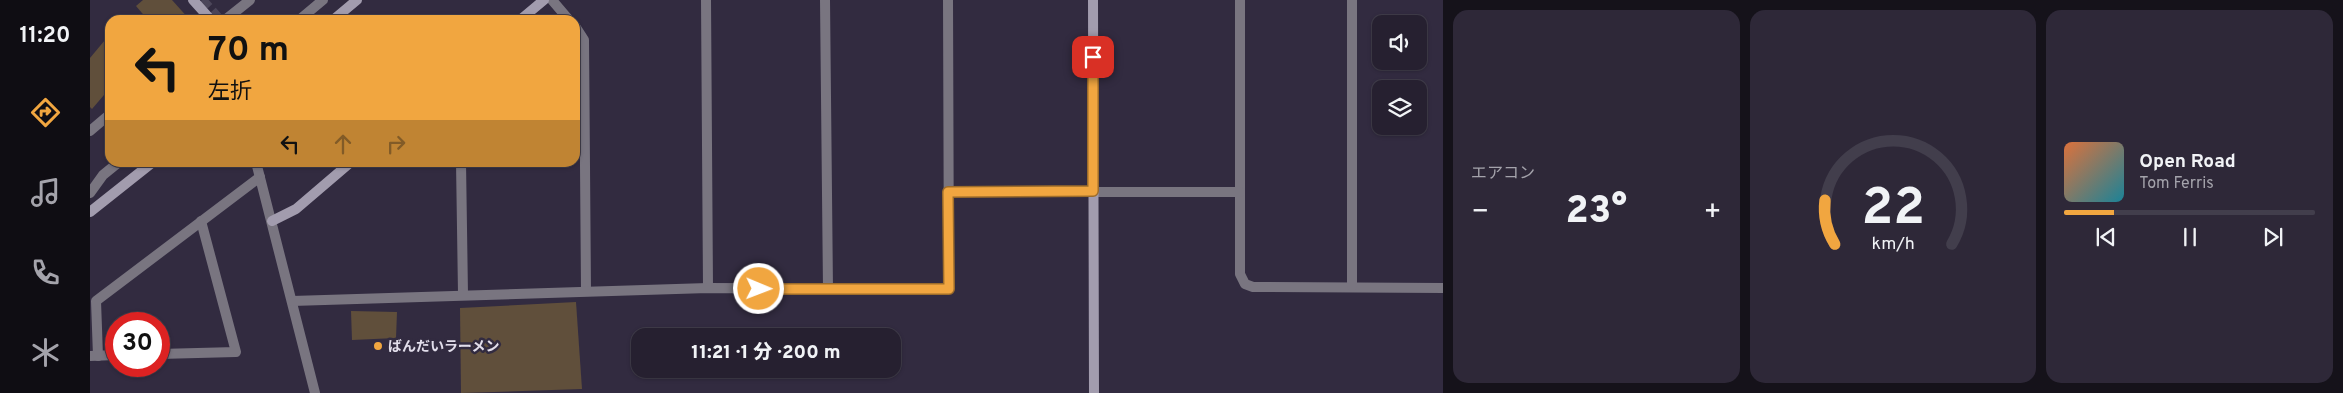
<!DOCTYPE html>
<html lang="ja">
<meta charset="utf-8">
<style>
body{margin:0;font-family:Overpass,"Noto Sans JP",sans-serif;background:#2e2838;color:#f1f3f6;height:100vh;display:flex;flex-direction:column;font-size:19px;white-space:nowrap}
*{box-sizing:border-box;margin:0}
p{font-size:16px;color:#a4a3ab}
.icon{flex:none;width:28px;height:28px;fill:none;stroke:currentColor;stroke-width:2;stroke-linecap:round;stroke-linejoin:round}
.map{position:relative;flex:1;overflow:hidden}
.drawer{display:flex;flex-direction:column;gap:10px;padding:10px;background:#15121a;width:900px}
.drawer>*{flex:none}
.banner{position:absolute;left:15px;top:15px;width:475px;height:152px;border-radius:15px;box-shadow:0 1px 4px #0004,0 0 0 1px #423e4c;background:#f1a640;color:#111;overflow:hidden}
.buttons{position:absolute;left:1282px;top:15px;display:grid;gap:10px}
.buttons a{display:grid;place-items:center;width:55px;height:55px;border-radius:10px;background:#262030;box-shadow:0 1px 4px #0004,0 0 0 1px #423e4c;font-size:25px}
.speed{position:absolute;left:15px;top:312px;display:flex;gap:10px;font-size:25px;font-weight:700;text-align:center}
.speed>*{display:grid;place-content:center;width:65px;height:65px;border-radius:50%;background:#262030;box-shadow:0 1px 4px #0004,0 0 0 1px #423e4c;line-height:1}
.speed .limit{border:8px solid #d22;background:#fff;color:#111}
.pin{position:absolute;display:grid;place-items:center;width:42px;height:42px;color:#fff;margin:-21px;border-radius:10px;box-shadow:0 2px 8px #0006}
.me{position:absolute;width:55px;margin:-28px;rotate:91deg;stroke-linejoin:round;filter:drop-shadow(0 0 4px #0008)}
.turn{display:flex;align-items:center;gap:18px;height:105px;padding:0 20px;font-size:22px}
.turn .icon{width:65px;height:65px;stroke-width:2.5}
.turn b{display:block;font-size:35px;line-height:42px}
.lanes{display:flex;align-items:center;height:48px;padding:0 20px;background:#0003;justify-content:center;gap:25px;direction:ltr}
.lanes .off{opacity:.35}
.big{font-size:38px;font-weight:800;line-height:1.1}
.drawer .widget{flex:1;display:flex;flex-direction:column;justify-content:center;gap:8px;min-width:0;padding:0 18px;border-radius:15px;background:#2e2838}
.drawer .dial{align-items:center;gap:0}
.dial svg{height:130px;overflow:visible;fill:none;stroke:#423e4c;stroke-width:7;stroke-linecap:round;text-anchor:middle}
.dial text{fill:#f1f3f6;stroke:none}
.song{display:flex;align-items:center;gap:15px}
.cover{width:60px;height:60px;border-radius:8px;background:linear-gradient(135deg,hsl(20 70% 55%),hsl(190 70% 35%))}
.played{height:5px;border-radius:2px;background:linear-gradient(90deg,#f1a640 20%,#423e4c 20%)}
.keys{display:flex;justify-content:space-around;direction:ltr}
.heat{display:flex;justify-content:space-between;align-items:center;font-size:28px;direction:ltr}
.drawer .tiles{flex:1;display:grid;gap:10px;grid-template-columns:repeat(3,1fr)}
.trip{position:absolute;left:541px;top:328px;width:270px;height:50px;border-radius:15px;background:#262030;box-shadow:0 1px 4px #0004,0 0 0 1px #423e4c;font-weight:800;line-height:50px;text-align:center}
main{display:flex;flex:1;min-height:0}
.tabs{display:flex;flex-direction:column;width:90px;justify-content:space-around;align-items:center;background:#0f0d13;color:#a4a3ab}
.tabs .icon{width:35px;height:35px}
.tabs .active{color:#f1a640}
.tabs b{font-size:22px;color:#f1f3f6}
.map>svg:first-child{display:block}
</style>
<main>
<nav class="tabs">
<b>11:20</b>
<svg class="icon active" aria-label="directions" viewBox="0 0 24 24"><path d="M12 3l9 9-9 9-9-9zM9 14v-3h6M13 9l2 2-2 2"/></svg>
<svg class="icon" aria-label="music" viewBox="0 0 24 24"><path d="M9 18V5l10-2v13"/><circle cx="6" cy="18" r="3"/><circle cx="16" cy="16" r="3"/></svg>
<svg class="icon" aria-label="phone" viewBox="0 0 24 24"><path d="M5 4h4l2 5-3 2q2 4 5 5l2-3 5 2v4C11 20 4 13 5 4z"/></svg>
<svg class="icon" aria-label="climate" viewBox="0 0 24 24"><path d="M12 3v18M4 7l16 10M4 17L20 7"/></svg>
</nav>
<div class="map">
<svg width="1353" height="393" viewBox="0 0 1353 393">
<rect width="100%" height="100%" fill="#322b40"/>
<g fill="#604f3b">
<polygon points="53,0 82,0 100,20 58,20 46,6"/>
<polygon points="20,34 20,88 2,109 0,107 0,58"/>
<polygon points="486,302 492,389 371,393 370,308"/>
<polygon points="261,311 307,312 306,338 262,340"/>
</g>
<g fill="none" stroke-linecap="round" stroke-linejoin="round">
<polyline stroke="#4c465a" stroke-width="10" stroke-dasharray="10 5" stroke-linecap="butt" points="112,0 130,20"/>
<g stroke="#797580" stroke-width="10">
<polyline points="462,0 479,20"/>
<polyline points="616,0 618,288"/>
<polyline points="735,0 738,290"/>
<polyline points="1150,0 1150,274 1155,284 1163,287 1353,288"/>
<polyline points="1262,0 1262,286"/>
<polyline points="135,20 160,0"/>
<polyline points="209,20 233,0"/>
<polyline points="485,26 494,40 496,291"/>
<polyline points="0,131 20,114"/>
<polyline points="166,162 225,393"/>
<polyline points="371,162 373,294"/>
<polyline points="858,192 1150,192"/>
<polyline points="0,193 13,175 29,162"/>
<polyline points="202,301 618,288 859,289 858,0"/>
<polyline points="69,354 146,352 111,221"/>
<polyline points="0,356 26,355"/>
<polyline points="8,356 6,301 170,177"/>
</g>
<g stroke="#a29cae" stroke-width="10">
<polyline points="103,0 121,20"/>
<polyline points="1003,0 1004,393"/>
<polyline points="243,20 267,0"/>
<polyline points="430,20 454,0"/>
<polyline points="0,212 63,162"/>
<polyline points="182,221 206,209 261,162"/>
</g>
</g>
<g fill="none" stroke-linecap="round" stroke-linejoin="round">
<defs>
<polyline id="route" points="669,289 859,289 858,192 1003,191 1003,57"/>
</defs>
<use href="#route" stroke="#9d6c2a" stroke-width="12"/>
<use href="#route" stroke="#f1a640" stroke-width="9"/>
</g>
<circle fill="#f1a640" stroke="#322b40" stroke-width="2" cx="288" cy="346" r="5"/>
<g text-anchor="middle" stroke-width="5" stroke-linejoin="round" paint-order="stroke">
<g font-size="14" font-weight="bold" fill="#e2deeb" stroke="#322b40" text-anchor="start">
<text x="298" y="351">ばんだいラーメン</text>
</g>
</g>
</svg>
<div class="buttons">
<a><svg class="icon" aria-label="sound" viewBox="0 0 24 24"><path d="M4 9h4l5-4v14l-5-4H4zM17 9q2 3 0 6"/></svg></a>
<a><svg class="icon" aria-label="layers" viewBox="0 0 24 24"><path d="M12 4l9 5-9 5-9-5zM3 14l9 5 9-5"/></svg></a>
</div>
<div class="speed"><div class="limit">30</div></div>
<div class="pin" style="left:1003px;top:57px;background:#d93025"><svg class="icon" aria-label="arrive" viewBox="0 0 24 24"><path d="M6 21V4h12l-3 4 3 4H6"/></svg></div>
<svg class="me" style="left:669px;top:289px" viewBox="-20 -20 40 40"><circle r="17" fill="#f1a640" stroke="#fff" stroke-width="3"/><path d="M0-11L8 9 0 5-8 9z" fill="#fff"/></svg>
<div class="trip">11:21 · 1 分 · 200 m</div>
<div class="banner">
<div class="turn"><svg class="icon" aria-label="left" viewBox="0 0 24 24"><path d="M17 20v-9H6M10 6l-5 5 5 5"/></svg><div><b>70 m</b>左折</div></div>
<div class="lanes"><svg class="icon" aria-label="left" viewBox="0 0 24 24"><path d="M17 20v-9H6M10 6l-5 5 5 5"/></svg><svg class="icon off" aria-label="ahead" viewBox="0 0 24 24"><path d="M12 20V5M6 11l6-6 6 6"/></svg><svg class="icon off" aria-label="right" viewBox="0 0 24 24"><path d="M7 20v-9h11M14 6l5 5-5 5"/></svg></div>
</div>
</div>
<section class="drawer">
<div class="tiles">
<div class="widget"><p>エアコン</p>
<div class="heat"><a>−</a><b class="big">23°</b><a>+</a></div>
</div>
<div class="widget dial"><svg viewBox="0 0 100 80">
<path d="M14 69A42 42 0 1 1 86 69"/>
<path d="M14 69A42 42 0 0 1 8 42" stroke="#f1a640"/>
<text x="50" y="56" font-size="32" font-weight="700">22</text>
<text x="50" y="72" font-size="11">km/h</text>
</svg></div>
<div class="widget">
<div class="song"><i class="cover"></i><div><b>Open Road</b><p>Tom Ferris</p></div></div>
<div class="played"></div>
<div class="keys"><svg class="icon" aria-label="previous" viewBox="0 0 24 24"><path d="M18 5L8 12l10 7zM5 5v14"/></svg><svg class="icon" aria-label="pause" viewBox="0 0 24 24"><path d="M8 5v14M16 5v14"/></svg><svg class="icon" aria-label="next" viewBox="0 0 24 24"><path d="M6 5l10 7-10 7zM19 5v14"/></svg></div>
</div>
</div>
</section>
</main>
